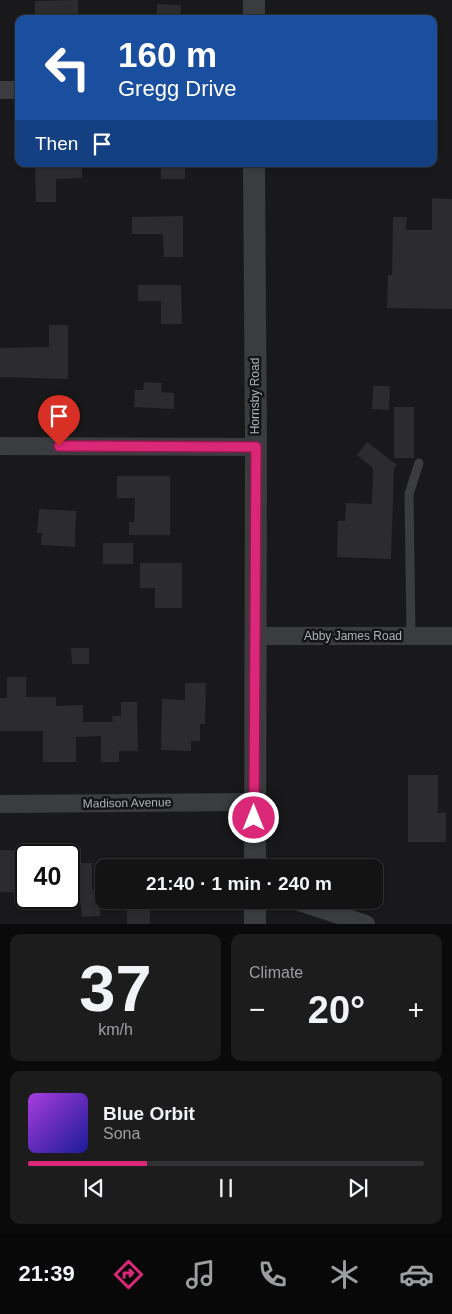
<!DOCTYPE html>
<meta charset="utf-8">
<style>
body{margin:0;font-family:Helvetica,sans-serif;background:#1c1c1d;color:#f1f3f6;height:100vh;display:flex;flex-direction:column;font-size:19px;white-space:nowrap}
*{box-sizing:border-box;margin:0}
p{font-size:16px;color:#9d9ea0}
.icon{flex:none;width:28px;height:28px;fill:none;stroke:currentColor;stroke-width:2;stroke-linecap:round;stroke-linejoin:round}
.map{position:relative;height:924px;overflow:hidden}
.sheet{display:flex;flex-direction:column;gap:10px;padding:10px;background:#0a0a0b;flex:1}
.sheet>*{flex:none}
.hud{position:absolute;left:15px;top:15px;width:422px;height:152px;border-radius:10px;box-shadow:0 1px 4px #0004,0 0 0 1px #323234;background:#1a4fa0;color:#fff;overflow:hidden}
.speed{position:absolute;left:15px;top:844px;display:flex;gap:10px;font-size:25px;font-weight:700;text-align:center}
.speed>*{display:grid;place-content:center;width:65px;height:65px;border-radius:50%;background:#131314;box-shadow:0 1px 4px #0004,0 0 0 1px #323234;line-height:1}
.speed .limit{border:2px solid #111;border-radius:8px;background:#fff;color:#111}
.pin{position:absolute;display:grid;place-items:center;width:42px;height:42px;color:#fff;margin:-51px -21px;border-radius:50% 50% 50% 0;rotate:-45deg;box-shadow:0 0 5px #0007}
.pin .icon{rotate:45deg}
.me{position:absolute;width:55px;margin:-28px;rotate:0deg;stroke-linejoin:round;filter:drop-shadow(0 0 4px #0008)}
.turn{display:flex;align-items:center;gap:18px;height:105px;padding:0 20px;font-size:22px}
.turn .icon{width:65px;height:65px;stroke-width:2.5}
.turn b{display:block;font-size:35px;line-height:42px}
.then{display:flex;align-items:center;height:48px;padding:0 20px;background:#0003;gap:10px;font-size:19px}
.big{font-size:38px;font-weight:600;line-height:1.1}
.sheet .tile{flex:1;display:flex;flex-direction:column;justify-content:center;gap:8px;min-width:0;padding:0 18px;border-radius:10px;background:#1c1c1d}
.sheet .dial{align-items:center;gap:0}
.dial b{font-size:65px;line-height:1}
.song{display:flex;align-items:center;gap:15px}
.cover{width:60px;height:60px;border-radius:8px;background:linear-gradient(135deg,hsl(280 70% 55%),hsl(240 70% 35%))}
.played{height:5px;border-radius:2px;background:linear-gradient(90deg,#db2777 30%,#323234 30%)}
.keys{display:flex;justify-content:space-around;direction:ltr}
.heat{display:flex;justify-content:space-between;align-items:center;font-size:28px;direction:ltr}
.sheet .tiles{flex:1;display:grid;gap:10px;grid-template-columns:1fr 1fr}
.tile:last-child{grid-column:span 2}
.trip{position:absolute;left:95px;top:859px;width:288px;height:50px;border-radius:10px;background:#131314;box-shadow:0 1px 4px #0004,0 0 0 1px #323234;font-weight:600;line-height:50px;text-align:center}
.tab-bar{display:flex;height:80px;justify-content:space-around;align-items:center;background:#080808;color:#9d9ea0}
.tab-bar .icon{width:35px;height:35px}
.tab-bar .current{color:#db2777}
.tab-bar b{font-size:22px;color:#f1f3f6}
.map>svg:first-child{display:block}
</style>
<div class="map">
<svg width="452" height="924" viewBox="0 0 452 924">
<rect width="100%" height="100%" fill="#19191b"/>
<g fill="#2c2c2f">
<polygon points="78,0 78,19 35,19 35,1"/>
<polygon points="157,4 181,5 180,19 156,19"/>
<polygon points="35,164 82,164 82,178 56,179 56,202 36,202"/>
<rect x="161" y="164" width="24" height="15"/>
<polygon points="432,198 452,199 452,309 387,308 388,275 392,275 393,217 407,217 406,230 432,230"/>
<polygon points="183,216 183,257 164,257 163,234 132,234 132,217"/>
<polygon points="138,285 181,285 182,324 161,324 161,301 138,301"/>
<polygon points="49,325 68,325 68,379 0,377 0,348 49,347"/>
<polygon points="144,382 162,383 161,392 174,393 174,409 134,407 135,390 143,390"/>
<polygon points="373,386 390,386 389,410 372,409"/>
<rect x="394" y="407" width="20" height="51"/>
<polygon points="367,442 397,465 394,468 391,559 337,557 338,521 345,521 346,503 372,504 373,468 357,455"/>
<polygon points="117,476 170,476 170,535 129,535 129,522 134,522 135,498 117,498"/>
<polygon points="39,509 76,511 75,547 41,545 42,533 37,533"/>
<rect x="103" y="543" width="30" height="21"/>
<polygon points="140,563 182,563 182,608 155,608 155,588 140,588"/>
<polygon points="71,648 89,648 89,664 72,664"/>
<polygon points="7,677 26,677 26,697 56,697 56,706 83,705 83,722 113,722 112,716 121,716 121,702 137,702 138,751 119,751 119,762 101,762 101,736 76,737 76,762 43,762 43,731 0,731 0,698 7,698"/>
<polygon points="185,683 206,683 205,724 200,724 200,741 191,741 191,751 161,750 162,699 185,700"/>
<polygon points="408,775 438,775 438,813 446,812 446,842 408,842"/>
<polygon points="0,850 26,851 26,893 0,892"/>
<polygon points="69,863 92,863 92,890 100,890 100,916 82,917 81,905 69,905"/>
<rect x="127" y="909" width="23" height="15"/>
</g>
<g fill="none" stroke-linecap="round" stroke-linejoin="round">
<polyline stroke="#3a3c40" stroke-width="9" points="411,636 409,494 419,463"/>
<g stroke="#3a3c40" stroke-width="18">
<polyline points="0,90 19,90"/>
<polyline points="0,446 256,447"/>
<polyline points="254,636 452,636"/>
<polyline points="0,804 254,802"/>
<polyline points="293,900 366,924"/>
</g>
<g stroke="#3a3c40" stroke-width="22">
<polyline points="254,19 254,0"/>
<polyline points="254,164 256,447 255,868"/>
<polyline points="255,900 255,924"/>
</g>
</g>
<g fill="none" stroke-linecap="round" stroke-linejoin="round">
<defs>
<polyline id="route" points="59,446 256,447 254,818"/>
</defs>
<use href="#route" stroke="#8e194d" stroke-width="12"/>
<use href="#route" stroke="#db2777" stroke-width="9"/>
</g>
<g text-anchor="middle" stroke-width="5" stroke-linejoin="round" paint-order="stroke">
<g font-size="12" fill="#acb3ba" stroke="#141416">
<text transform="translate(255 396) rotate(-90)" y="4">Hornsby Road</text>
<text x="353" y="640">Abby James Road</text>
<text transform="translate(127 803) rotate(-1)" y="4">Madison Avenue</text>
</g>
</g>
</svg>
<div class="speed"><div class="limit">40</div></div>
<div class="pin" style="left:59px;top:446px;background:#d93025"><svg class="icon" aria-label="arrive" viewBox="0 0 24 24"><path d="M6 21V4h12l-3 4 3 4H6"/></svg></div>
<svg class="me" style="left:254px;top:818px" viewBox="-20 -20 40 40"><circle r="17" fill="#db2777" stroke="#fff" stroke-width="3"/><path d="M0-11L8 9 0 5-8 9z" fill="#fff"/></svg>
<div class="trip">21:40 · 1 min · 240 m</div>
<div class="hud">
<div class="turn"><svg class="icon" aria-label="left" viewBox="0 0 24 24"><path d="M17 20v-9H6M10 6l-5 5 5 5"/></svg><div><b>160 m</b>Gregg Drive</div></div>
<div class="then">Then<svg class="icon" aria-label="arrive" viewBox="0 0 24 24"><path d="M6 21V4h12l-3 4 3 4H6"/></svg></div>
</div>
</div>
<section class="sheet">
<div class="tiles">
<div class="tile dial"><b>37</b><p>km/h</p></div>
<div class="tile"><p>Climate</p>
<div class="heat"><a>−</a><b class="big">20°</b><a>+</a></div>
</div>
<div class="tile">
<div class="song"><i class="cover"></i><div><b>Blue Orbit</b><p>Sona</p></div></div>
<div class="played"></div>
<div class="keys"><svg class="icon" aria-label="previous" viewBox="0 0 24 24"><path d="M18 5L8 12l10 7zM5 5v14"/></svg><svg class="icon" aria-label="pause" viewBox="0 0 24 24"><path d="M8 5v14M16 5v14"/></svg><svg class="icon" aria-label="next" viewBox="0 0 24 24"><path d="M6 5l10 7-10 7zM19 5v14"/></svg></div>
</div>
</div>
</section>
<nav class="tab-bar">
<b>21:39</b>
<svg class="icon current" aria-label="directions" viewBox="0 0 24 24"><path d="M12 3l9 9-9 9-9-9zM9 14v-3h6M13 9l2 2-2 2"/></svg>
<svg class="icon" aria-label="music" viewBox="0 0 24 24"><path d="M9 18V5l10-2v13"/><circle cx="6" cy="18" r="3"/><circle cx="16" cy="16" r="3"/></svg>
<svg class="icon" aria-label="phone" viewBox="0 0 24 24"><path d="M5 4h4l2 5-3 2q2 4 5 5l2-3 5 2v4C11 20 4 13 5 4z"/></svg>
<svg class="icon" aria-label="climate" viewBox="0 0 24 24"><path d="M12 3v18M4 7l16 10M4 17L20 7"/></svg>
<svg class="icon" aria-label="car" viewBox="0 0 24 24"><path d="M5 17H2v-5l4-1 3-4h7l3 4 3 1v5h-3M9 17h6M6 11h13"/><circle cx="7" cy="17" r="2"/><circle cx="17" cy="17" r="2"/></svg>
</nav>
